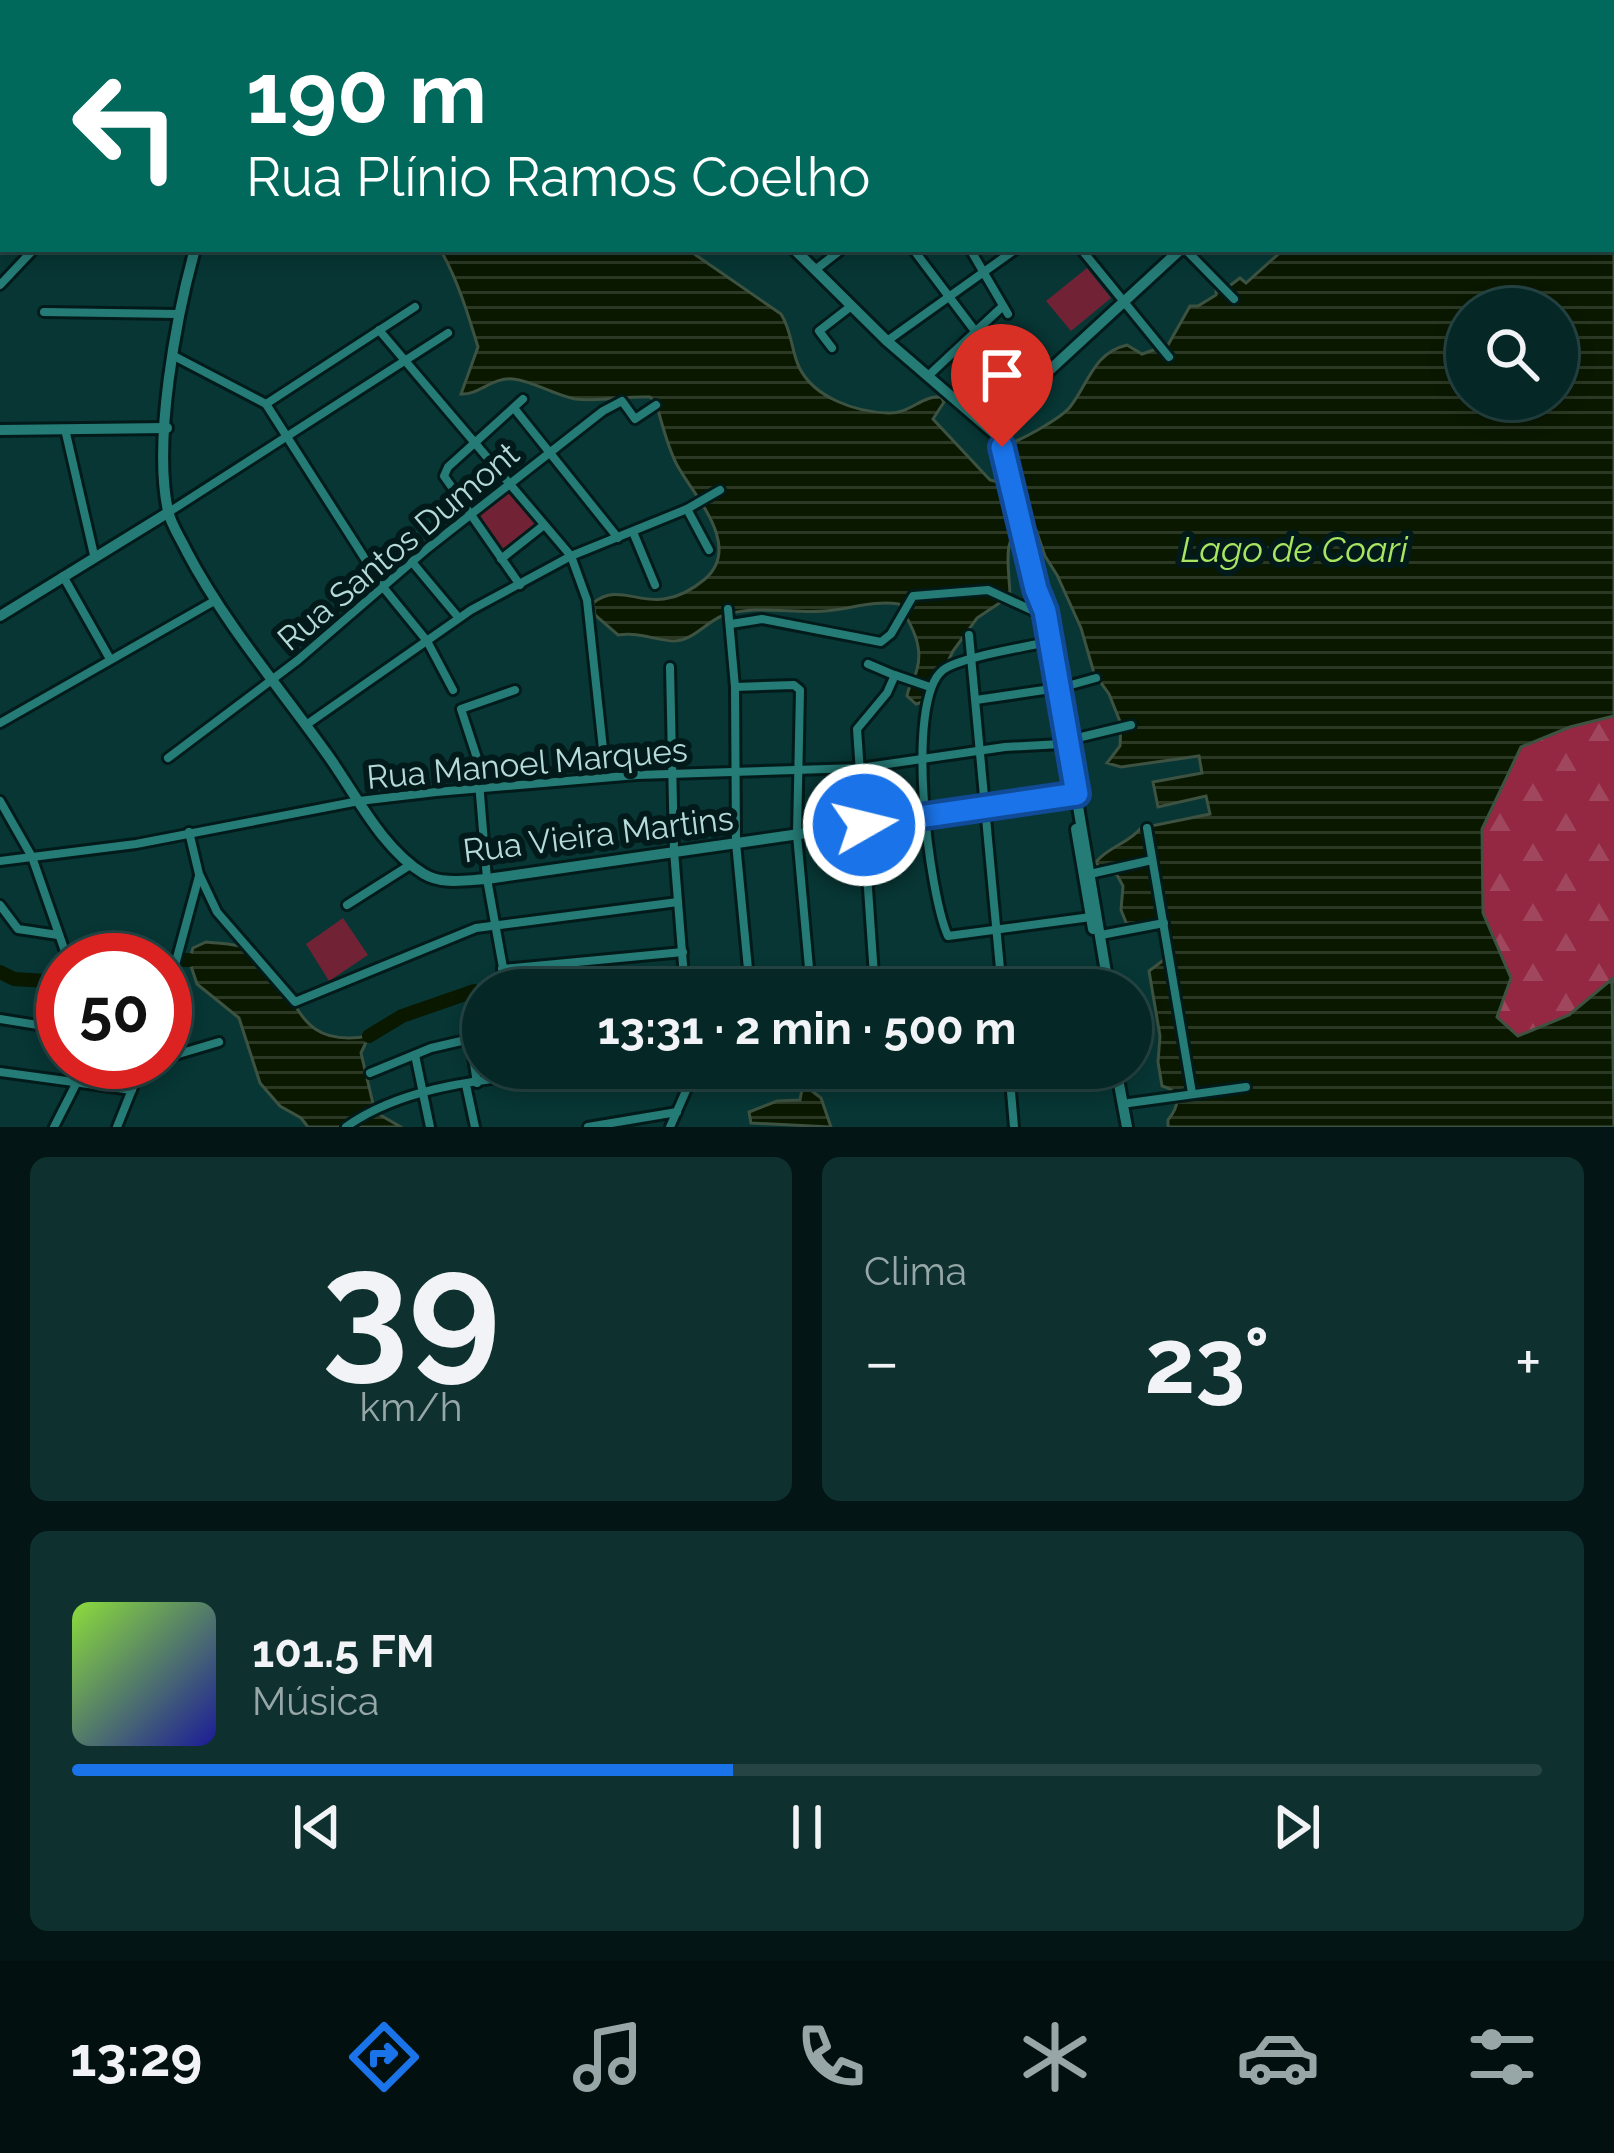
<!DOCTYPE html>
<html lang="pt">
<meta charset="utf-8">
<style>
body{margin:0;font-family:Raleway,sans-serif;background:#0e302f;color:#f1f3f6;height:100vh;display:flex;flex-direction:column;font-size:45px;white-space:nowrap}
*{box-sizing:border-box;margin:0}
p{font-size:39px;color:#97a6a7}
.icon{flex:none;width:66px;height:66px;fill:none;stroke:currentColor;stroke-width:2;stroke-linecap:round;stroke-linejoin:round}
.map{position:relative;height:1127px;overflow:hidden}
.panel{display:flex;flex-direction:column;gap:30px;padding:30px;background:#031615;flex:1}
.panel>*{flex:none}
.top-card{position:absolute;left:0px;top:0px;width:1614px;height:252px;box-shadow:0 6px 18px #0003,0 0 0 3px #264444;background:#00695c;color:#fff;overflow:hidden}
.tools{position:absolute;left:1446px;top:288px;display:grid;gap:24px}
.tools a{display:grid;place-items:center;width:132px;height:132px;border-radius:50%;background:#052827;box-shadow:0 6px 18px #0003,0 0 0 3px #264444;font-size:60px}
.speed{position:absolute;left:36px;top:933px;display:flex;gap:24px;font-size:60px;font-weight:700;text-align:center}
.speed>*{display:grid;place-content:center;width:156px;height:156px;border-radius:50%;background:#052827;box-shadow:0 6px 18px #0003,0 0 0 3px #264444;line-height:1}
.speed .limit{border:18px solid #d22;background:#fff;color:#111}
.pin{position:absolute;display:grid;place-items:center;width:102px;height:102px;color:#fff;margin:-123px -51px;border-radius:50% 50% 50% 0;rotate:-45deg;box-shadow:0 0 12px #0007}
.pin .icon{rotate:45deg}
.me{position:absolute;width:132px;margin:-66px;rotate:82deg;stroke-linejoin:round;filter:drop-shadow(0 0 9px #0008)}
.turn{display:flex;align-items:center;gap:42px;height:252px;padding:0 48px;font-size:54px}
.turn .icon{width:156px;height:156px;stroke-width:2.5}
.turn b{display:block;font-size:84px;line-height:102px}
.big{font-size:90px;font-weight:700;line-height:1.1}
.panel .tile{flex:1;display:flex;flex-direction:column;justify-content:center;gap:18px;min-width:0;padding:0 42px;border-radius:18px;background:#0e302f}
.panel .dial{align-items:center;gap:0}
.dial b{font-size:156px;line-height:1}
.song{display:flex;align-items:center;gap:36px}
.cover{width:144px;height:144px;border-radius:18px;background:linear-gradient(135deg,hsl(90 70% 55%),hsl(240 70% 35%))}
.played{height:12px;border-radius:6px;background:linear-gradient(90deg,#1a73e8 45%,#264444 45%)}
.keys{display:flex;justify-content:space-around;direction:ltr}
.heat{display:flex;justify-content:space-between;align-items:center;font-size:66px;direction:ltr}
.panel .tiles{flex:1;display:grid;gap:30px;grid-template-columns:1fr 1fr}
.tile:last-child{grid-column:span 2}
.trip{position:absolute;left:462px;top:969px;width:690px;height:120px;border-radius:60px;background:#052827;box-shadow:0 6px 18px #0003,0 0 0 3px #264444;font-weight:700;line-height:120px;text-align:center}
.dock{display:flex;height:192px;justify-content:space-around;align-items:center;background:#021010;color:#97a6a7}
.dock .icon{width:84px;height:84px}
.dock .selected{color:#1a73e8}
.dock b{font-size:54px;color:#f1f3f6}
.map>svg:first-child{display:block}
</style>
<div class="map">
<svg width="1614" height="1127" viewBox="0 0 1614 1127">
<defs>
<pattern id="forest-firs" width="22" height="20" patternUnits="userSpaceOnUse" patternTransform="scale(3)"><rect width="22" height="20" fill="#942843"/><path d="M5 1l3.5 6h-7zM16 11l3.5 6h-7z" fill="#a1475d"/></pattern>
<pattern id="water-rules" width="6" height="5" patternUnits="userSpaceOnUse" patternTransform="scale(3)"><rect width="6" height="5" fill="#0a1800"/><path d="M0 2.5h6" fill="none" stroke="#2b3924"/></pattern>
</defs>
<rect width="100%" height="100%" fill="#073634"/>
<polygon fill="url(#forest-firs)" points="1614,716 1614,983 1611,980 1569,1015 1518,1036 1497,1017 1511,978 1483,913 1482,829 1521,747 1570,727"/>
<g fill="#712335">
<polygon points="1087,268 1111,298 1071,331 1046,301"/>
<polygon points="510,487 540,524 501,556 473,516"/>
<polygon points="343,918 368,955 329,981 306,944"/>
</g>
<g fill="url(#water-rules)" stroke="#3d5240" stroke-width="3" fill-rule="evenodd">
<polygon points="25,0 268,0 31,3"/>
<path d="M1406 0H1614V716L1570 727 1521 747 1482 829 1483 913 1511 978 1497 1017 1518 1036 1569 1015 1612 979 1614 1127H1168V1120C1178 1107 1184 1092 1162 1086L1158 1062 1160 1036 1149 971 1165 959 1160 927 1130 932 1121 910 1123 886 1117 875 1100 869 1096 862C1109 846 1128 844 1141 828L1210 814 1206 796 1158 807 1153 782 1202 773 1199 756 1121 767 1107 763 1120 746 1121 724 1109 694 1094 673 1081 628 1057 575 1045 556 1036 530 1027 523C999 535 1010 571 1010 596L977 618 953 651 929 700 916 704 907 696C909 684 915 679 917 669 924 645 910 623 899 604 874 600 850 609 825 611 791 614 756 604 722 616 706 622 693 641 673 641 653 640 641 632 618 635L595 615 593 603C616 584 637 603 664 599 680 597 692 590 705 579 743 546 694 496 677 465 667 446 662 423 656 403L650 397C624 396 602 402 575 399 554 395 533 381 513 379 492 377 479 395 461 394L478 347C468 314 457 278 440 249H687L781 314C792 331 791 350 799 367 814 398 856 412 888 413 910 414 922 395 941 397L944 402 933 419 990 480 1009 485 1017 479 1011 443C1025 438 1061 418 1070 407 1089 383 1093 353 1127 345L1142 354 1168 345 1190 306H1198L1216 295V289L1206 275 1209 272 1228 287 1240 278 1246 283 1284 249H1611V3ZM1467 309H1557V399H1467Z"/>
<path d="M206 942C222 944 239 943 253 952 303 985 287 1050 369 1036L361 1053 375 1112 401 1127H308L301 1118 280 1106 260 1083 239 1018 197 984 189 960 193 948Z"/>
<polygon points="803,1084 821,1098 831,1127 751,1123 749,1112 777,1101 800,1100"/>
</g>
<g fill="none" stroke-linecap="round" stroke-linejoin="round">
<g stroke="#0a1800" stroke-width="14">
<polyline points="0,190 3,186"/>
<polyline points="160,960 189,960"/>
<polyline points="0,972 14,979 63,982"/>
<polyline points="369,1036 402,1016 474,991"/>
</g>
<polyline stroke="#a8e561" stroke-width="3" stroke-dasharray="15 12" stroke-linecap="butt" points="1611,4 1614,7"/>
<defs>
<g id="street">
<polyline points="406,0 409,3"/>
<polyline points="484,0 486,3"/>
<polyline points="884,0 887,3"/>
<polyline points="1043,0 1046,3"/>
<polyline points="1116,0 1119,3"/>
<polyline points="1215,0 1218,3"/>
<polyline points="1248,0 1251,3"/>
<polyline points="428,3 432,0"/>
<polyline points="591,3 594,0"/>
<polyline points="734,3 737,0"/>
<polyline points="862,3 865,0"/>
<polyline points="1025,3 1030,0"/>
<polyline points="1198,3 1202,0"/>
<polyline points="1343,3 1348,0"/>
<polyline points="0,6 3,8"/>
<polyline points="0,71 3,69"/>
<polyline points="0,122 3,117"/>
<polyline points="913,249 975,331"/>
<polyline points="970,249 1008,314"/>
<polyline points="1081,249 1169,357"/>
<polyline points="1185,249 1234,299"/>
<polyline points="815,270 842,249"/>
<polyline points="0,285 34,249"/>
<polyline points="44,312 177,314"/>
<polyline points="379,330 571,556 587,600 606,777"/>
<polyline points="887,341 1016,249"/>
<polyline points="832,348 819,331 850,307"/>
<polyline points="172,355 266,404 383,587 427,641 453,690"/>
<polyline points="928,376 1003,306"/>
<polyline points="266,404 415,307"/>
<polyline points="514,408 618,538"/>
<polyline points="65,429 94,555"/>
<polyline points="687,509 709,550"/>
<polyline points="169,512 448,333"/>
<polyline points="633,532 655,585"/>
<polyline points="501,559 544,525"/>
<polyline points="412,562 458,617"/>
<polyline points="63,576 110,659"/>
<polyline points="520,585 444,476 448,467 523,399"/>
<polyline points="728,609 735,687 736,843 750,990"/>
<polyline points="731,624 762,619 881,642 891,634 913,596 988,590 1038,613"/>
<polyline points="969,635 1002,990"/>
<path d="M1042 643C1020 648 958 658 943 670 904 700 929 895 948 936L1091 917"/>
<polyline points="868,664 894,675"/>
<polyline points="670,667 674,851 685,990"/>
<polyline points="735,687 794,685 800,690 797,835 811,990"/>
<polyline points="1060,688 1096,678"/>
<polyline points="976,700 1051,689"/>
<polyline points="0,723 216,600"/>
<polyline points="306,725 471,610 571,556 687,509 720,490"/>
<polyline points="1069,740 1131,725"/>
<polyline points="168,758 298,660 428,548 603,411 622,401 635,419 656,405"/>
<polyline points="0,801 32,857 68,960"/>
<polyline points="1147,828 1192,1093"/>
<polyline points="189,832 199,874 217,912 295,1002 476,928 678,902"/>
<polyline points="0,861 136,844 359,801 436,792 637,775 860,768 1005,747 1061,744"/>
<polyline points="1090,874 1152,860"/>
<polyline points="0,905 18,929 58,935"/>
<polyline points="347,905 410,865"/>
<polyline points="1101,935 1164,923"/>
<polyline points="502,969 683,952"/>
<polyline points="507,990 487,879 477,758 461,709 515,690"/>
<polyline points="875,990 857,729 887,693 895,675 930,687"/>
<polyline points="165,1002 199,876"/>
<polyline points="0,1019 63,1029"/>
<polyline points="470,1038 477,1083"/>
<polyline points="415,1055 430,1127"/>
<polyline points="165,1058 219,1042"/>
<polyline points="1009,1068 1014,1127"/>
<polyline points="0,1072 132,1090"/>
<polyline points="370,1073 431,1048 483,1036"/>
<polyline points="466,1085 475,1127"/>
<polyline points="1129,1103 1246,1087"/>
<polyline points="54,1127 77,1082 79,1062"/>
<polyline points="117,1127 143,1062"/>
<path d="M346 1127C410 1081 502 1079 578 1068"/>
<polyline points="588,1127 677,1112"/>
<polyline points="670,1127 696,1068"/>
</g>
<g id="secondary">
<polyline points="573,0 575,3"/>
<polyline points="277,3 279,0"/>
<path d="M195 249C176 317 153 441 168 511 171 525 181 539 187 552 225 624 280 688 327 754 355 793 382 849 424 874 442 885 467 880 487 879L1077 794"/>
<polyline points="794,249 887,341 995,434 1002,447 1036,589 1045,611 1109,990"/>
<polyline points="988,427 1181,249"/>
<polyline points="0,430 167,428"/>
<polyline points="1036,599 1070,793"/>
<polyline points="0,616 169,512"/>
<polyline points="1076,829 1093,929"/>
<polyline points="1116,1068 1127,1127"/>
</g>
</defs>
<use href="#street" stroke="#021b1a" stroke-width="14"/>
<use href="#secondary" stroke="#021b1a" stroke-width="16"/>
<use href="#street" stroke="#257b76" stroke-width="8"/>
<use href="#secondary" stroke="#257b76" stroke-width="10"/>
</g>
<g fill="none" stroke-linecap="round" stroke-linejoin="round">
<defs>
<polyline id="route" points="864,825 1077,794 1045,611 1036,589 1002,447"/>
</defs>
<use href="#route" stroke="#114b97" stroke-width="30"/>
<use href="#route" stroke="#1a73e8" stroke-width="21"/>
</g>
<g text-anchor="middle" stroke-width="12" stroke-linejoin="round" paint-order="stroke">
<g font-size="33" fill="#b5dad7" stroke="#021b1a">
<text transform="translate(398 546) rotate(-40)" y="12">Rua Santos Dumont</text>
<text transform="translate(527 763) rotate(-5)" y="12">Rua Manoel Marques</text>
<text transform="translate(598 834) rotate(-7)" y="12">Rua Vieira Martins</text>
</g>
<g font-size="36" font-style="italic" fill="#a8e561" stroke="#021b1a">
<text x="1294" y="562">Lago de Coari</text>
</g>
</g>
</svg>
<div class="tools">
<a><svg class="icon" aria-label="search" viewBox="0 0 24 24"><circle cx="10" cy="10" r="6"/><path d="M15 15l6 6"/></svg></a>
</div>
<div class="speed"><div class="limit">50</div></div>
<div class="pin" style="left:1002px;top:447px;background:#d93025"><svg class="icon" aria-label="arrive" viewBox="0 0 24 24"><path d="M6 21V4h12l-3 4 3 4H6"/></svg></div>
<svg class="me" style="left:864px;top:825px" viewBox="-20 -20 40 40"><circle r="17" fill="#1a73e8" stroke="#fff" stroke-width="3"/><path d="M0-11L8 9 0 5-8 9z" fill="#fff"/></svg>
<div class="trip">13:31 · 2 min · 500 m</div>
<div class="top-card">
<div class="turn"><svg class="icon" aria-label="left" viewBox="0 0 24 24"><path d="M17 20v-9H6M10 6l-5 5 5 5"/></svg><div><b>190 m</b>Rua Plínio Ramos Coelho</div></div>
</div>
</div>
<section class="panel">
<div class="tiles">
<div class="tile dial"><b>39</b><p>km/h</p></div>
<div class="tile"><p>Clima</p>
<div class="heat"><a>−</a><b class="big">23°</b><a>+</a></div>
</div>
<div class="tile">
<div class="song"><i class="cover"></i><div><b>101.5 FM</b><p>Música</p></div></div>
<div class="played"></div>
<div class="keys"><svg class="icon" aria-label="previous" viewBox="0 0 24 24"><path d="M18 5L8 12l10 7zM5 5v14"/></svg><svg class="icon" aria-label="pause" viewBox="0 0 24 24"><path d="M8 5v14M16 5v14"/></svg><svg class="icon" aria-label="next" viewBox="0 0 24 24"><path d="M6 5l10 7-10 7zM19 5v14"/></svg></div>
</div>
</div>
</section>
<nav class="dock">
<b>13:29</b>
<svg class="icon selected" aria-label="directions" viewBox="0 0 24 24"><path d="M12 3l9 9-9 9-9-9zM9 14v-3h6M13 9l2 2-2 2"/></svg>
<svg class="icon" aria-label="music" viewBox="0 0 24 24"><path d="M9 18V5l10-2v13"/><circle cx="6" cy="18" r="3"/><circle cx="16" cy="16" r="3"/></svg>
<svg class="icon" aria-label="phone" viewBox="0 0 24 24"><path d="M5 4h4l2 5-3 2q2 4 5 5l2-3 5 2v4C11 20 4 13 5 4z"/></svg>
<svg class="icon" aria-label="climate" viewBox="0 0 24 24"><path d="M12 3v18M4 7l16 10M4 17L20 7"/></svg>
<svg class="icon" aria-label="car" viewBox="0 0 24 24"><path d="M5 17H2v-5l4-1 3-4h7l3 4 3 1v5h-3M9 17h6M6 11h13"/><circle cx="7" cy="17" r="2"/><circle cx="17" cy="17" r="2"/></svg>
<svg class="icon" aria-label="filters" viewBox="0 0 24 24"><path d="M4 7h16M4 17h16"/><circle cx="9" cy="7" r="2"/><circle cx="15" cy="17" r="2"/></svg>
</nav>
